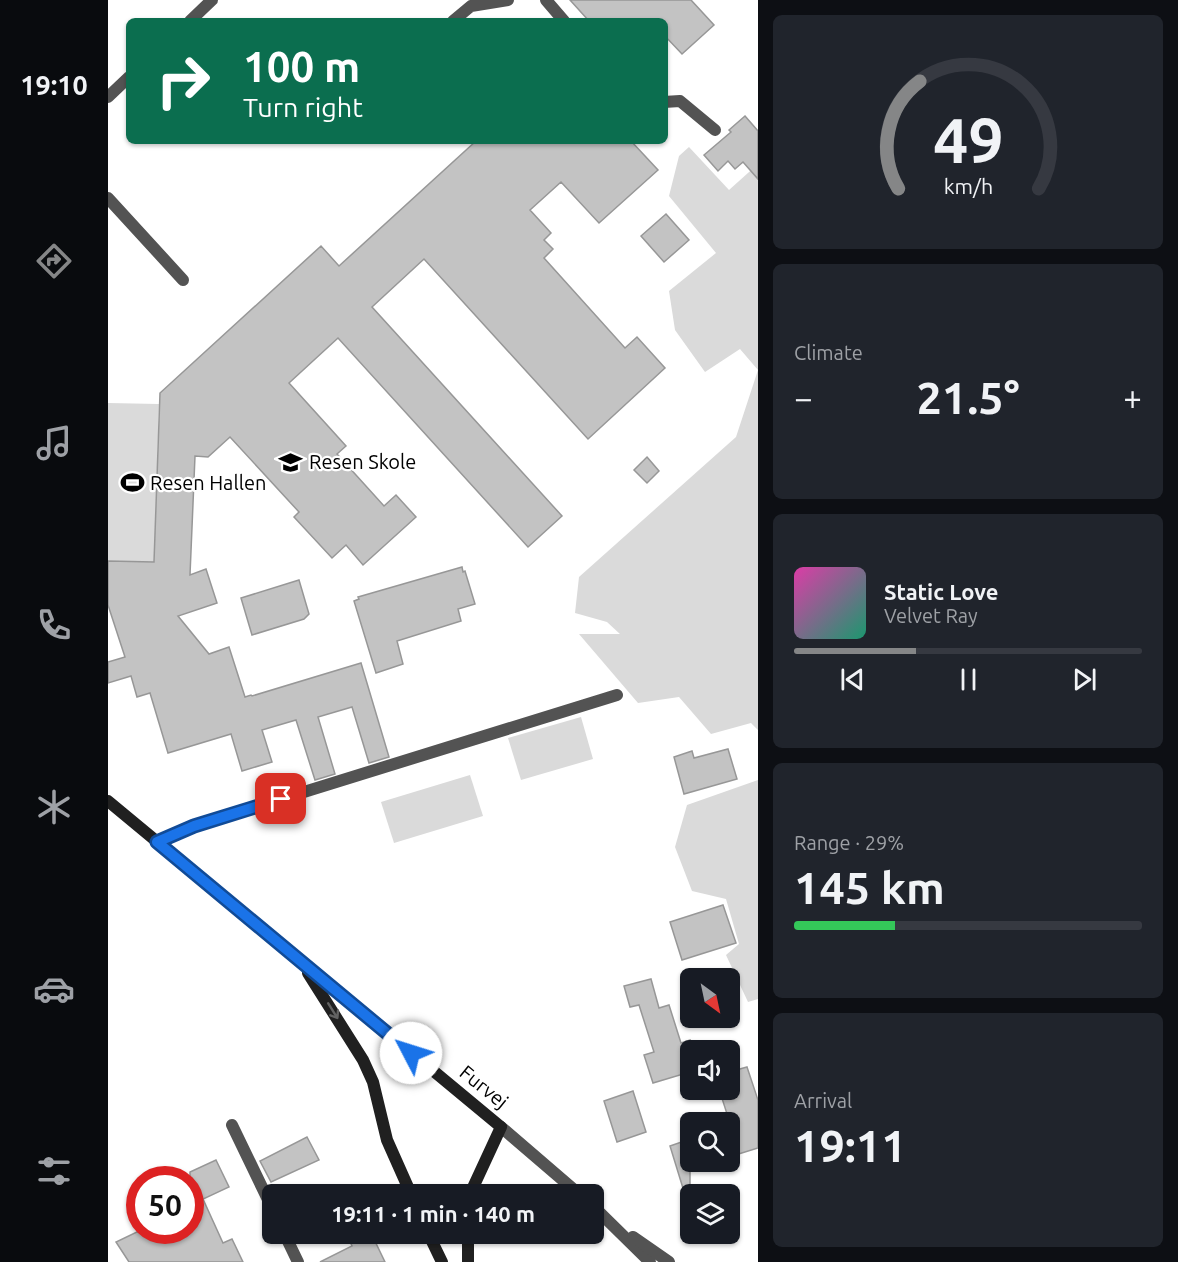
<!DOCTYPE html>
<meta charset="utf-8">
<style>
body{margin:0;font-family:Ubuntu,sans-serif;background:#20242c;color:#f1f3f6;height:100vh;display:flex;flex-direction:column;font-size:22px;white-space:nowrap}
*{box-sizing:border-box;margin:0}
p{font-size:20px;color:#9ea1a6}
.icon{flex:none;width:33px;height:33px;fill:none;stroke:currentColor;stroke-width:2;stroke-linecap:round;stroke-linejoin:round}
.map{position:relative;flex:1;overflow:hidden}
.drawer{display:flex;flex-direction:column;gap:15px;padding:15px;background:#0d0f14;width:420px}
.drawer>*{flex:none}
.hud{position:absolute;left:18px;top:18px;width:542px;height:126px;border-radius:9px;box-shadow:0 2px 4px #0004;background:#0b6e4f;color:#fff;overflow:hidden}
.needle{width:39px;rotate:147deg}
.controls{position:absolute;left:572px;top:968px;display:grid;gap:12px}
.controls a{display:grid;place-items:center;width:60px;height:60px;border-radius:9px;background:#171b24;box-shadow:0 2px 4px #0004;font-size:30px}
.speed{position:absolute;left:18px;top:1166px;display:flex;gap:12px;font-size:30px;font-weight:700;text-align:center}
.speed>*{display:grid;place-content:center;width:78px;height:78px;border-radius:50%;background:#171b24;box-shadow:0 2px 4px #0004;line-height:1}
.speed .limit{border:9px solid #d22;background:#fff;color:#111}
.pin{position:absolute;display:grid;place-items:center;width:51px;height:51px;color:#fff;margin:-26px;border-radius:12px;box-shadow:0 3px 9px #0006}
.me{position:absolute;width:66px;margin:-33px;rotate:310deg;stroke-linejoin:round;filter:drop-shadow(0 0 4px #0008)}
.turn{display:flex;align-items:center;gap:21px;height:126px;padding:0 18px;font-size:27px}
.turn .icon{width:78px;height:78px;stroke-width:2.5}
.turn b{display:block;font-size:42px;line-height:51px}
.big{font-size:45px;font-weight:700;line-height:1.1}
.drawer .tile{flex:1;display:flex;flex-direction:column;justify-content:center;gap:9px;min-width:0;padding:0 21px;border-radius:9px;background:#20242c}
.drawer .dial{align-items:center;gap:0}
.dial svg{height:156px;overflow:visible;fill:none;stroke:#363941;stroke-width:7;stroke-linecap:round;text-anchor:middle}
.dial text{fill:#f1f3f6;stroke:none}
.song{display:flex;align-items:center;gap:18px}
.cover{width:72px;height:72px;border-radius:9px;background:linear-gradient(135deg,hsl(320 70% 55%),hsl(160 70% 35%))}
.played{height:6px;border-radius:3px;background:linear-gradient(90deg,#858687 35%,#363941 35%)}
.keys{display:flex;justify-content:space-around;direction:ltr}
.heat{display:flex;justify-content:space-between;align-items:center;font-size:33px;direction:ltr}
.charge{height:9px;border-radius:4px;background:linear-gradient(90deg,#34c759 29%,#363941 0)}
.trip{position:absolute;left:154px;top:1184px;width:342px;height:60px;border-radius:9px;background:#171b24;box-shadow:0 2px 4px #0004;font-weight:700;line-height:60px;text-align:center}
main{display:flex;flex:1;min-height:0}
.tab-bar{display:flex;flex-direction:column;width:108px;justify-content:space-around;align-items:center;background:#090b0e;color:#9ea1a6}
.tab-bar .icon{width:42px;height:42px}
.tab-bar .current{color:#858687}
.tab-bar b{font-size:27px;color:#f1f3f6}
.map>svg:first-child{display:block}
</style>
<main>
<nav class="tab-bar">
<b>19:10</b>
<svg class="icon current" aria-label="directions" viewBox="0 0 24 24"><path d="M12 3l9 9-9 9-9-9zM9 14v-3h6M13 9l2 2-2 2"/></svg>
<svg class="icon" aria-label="music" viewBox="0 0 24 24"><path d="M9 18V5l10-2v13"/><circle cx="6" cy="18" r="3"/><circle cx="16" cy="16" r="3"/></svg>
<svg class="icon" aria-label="phone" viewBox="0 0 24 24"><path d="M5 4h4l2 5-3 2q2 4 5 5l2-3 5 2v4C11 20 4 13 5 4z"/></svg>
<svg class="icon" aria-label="climate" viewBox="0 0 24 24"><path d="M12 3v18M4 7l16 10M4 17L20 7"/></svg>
<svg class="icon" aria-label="car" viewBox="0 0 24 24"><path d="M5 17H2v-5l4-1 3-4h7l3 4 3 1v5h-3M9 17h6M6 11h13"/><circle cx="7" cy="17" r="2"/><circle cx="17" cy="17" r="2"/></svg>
<svg class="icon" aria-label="filters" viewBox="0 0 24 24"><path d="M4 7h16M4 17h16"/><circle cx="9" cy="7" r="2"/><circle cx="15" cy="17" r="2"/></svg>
</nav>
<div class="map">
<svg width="650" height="1262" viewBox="0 0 650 1262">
<rect width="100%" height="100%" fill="#fff"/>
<g fill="#dadada">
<polygon points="581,147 621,190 650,164 650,730 643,723 603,734 571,697 530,703 471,634 512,634 499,622 467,613 471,577 628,437 650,370 632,349 597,372 567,330 561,291 608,253 561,196 571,156"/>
<polygon points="0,403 51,404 46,562 0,561"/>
<polygon points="473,717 485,759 413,780 400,738"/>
<polygon points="362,775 375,816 286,843 273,802"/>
<polygon points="650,780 650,999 640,1002 618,955 631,944 618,899 584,891 567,847 579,805"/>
</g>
<g fill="#c3c3c3" stroke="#979797" stroke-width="1.5">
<polygon points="462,0 583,0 606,25 574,54 556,35 556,21 481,21"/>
<polygon points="637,116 650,131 650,179 635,162 627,169 620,161 610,171 596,155 623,132 621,130"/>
<polygon points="368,141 523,141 550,170 491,223 453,182 422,210 443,233 436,240 445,249 436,258 517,348 529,337 557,368 480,439 316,259 264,307 454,516 420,547 230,338 181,383 238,446 229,454 276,506 288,495 308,517 255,565 238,545 224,558 186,517 191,512 122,437 100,457 87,456 82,575 98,569 109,603 70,616 101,654 121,647 137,697 143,695 144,696 253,663 281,757 261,763 244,707 210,717 227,774 207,780 188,720 154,730 164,762 134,771 123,734 60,753 42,693 29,697 23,676 0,683 0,662 17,657 0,605 0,561 46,562 52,393 213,246 231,266"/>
<polygon points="558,214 581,240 556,262 533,236"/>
<polygon points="539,457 551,471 539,483 526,470"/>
<polygon points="354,567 355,572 357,571 367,604 350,609 353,621 289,641 295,664 268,673 246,601 251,599 250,597"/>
<polygon points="191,580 201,614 196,619 144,635 133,598"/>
<polygon points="620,749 629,779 576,794 566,757 584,751 586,758"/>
<polygon points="615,905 628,943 574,960 562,922"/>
<polygon points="543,979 551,1008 561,1005 573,1043 582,1040 582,1072 545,1083 536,1055 546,1052 531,1005 522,1007 516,986"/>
<polygon points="639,1067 650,1100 650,1148 621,1157 621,1120 611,1089 621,1089 621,1072"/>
<polygon points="525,1091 538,1132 509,1142 496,1101"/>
<polygon points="199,1137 211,1160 163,1182 152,1161"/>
<polygon points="582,1139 582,1197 578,1198 562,1146"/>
<polygon points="108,1160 121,1187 95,1199 115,1243 124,1239 135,1262 21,1262 8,1242 33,1230 82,1230 82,1172"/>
<polygon points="238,1233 263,1233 277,1262 212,1262 244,1246"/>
</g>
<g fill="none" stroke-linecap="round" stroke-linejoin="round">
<g stroke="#535353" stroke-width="12">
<polyline points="438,0 456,21"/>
<polyline points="345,21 363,6 400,0"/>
<polyline points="556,102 572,101 607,130"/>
<polyline points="0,198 75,280"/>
<polyline points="49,842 86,826 509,695"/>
</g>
<g stroke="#535353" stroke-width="12">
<polyline points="82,21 104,0"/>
<polyline points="0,97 21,77"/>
<polyline points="124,1125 165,1210"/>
<polyline points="176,1233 190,1262"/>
</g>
<g stroke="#535353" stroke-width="12">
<polyline points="393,1127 471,1194"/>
<polyline points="486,1207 542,1262"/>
<polyline points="525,1237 561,1262"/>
</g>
<g stroke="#202020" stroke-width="12">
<polyline points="0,801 393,1127 362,1194"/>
<polyline points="200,973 255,1060 265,1082 279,1140 303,1194"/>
<polyline points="320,1233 334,1262"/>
<polyline points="360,1262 360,1233"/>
</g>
</g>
<defs><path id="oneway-shaft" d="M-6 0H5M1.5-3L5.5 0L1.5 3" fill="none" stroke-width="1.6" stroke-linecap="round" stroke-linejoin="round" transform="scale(1.5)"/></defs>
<use stroke="#636363" href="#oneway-shaft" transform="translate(225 1011) rotate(58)"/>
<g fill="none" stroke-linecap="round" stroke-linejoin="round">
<defs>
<polyline id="route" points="173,799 86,826 49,842 303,1053"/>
</defs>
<use href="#route" stroke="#114b97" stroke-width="15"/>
<use href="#route" stroke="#1a73e8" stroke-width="10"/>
</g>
<defs>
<symbol id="school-bare" viewBox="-9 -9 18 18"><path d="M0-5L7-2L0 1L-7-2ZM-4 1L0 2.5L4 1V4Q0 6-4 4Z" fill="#000" stroke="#fff" stroke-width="2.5" paint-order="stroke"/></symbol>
<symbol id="stadium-bare" viewBox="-9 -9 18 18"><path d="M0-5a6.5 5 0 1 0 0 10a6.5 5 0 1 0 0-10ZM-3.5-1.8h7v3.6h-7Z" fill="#000" stroke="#fff" stroke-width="2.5" paint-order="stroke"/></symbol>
</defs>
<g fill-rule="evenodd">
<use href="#school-bare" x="166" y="446" width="33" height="33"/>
<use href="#stadium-bare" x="8" y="466" width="33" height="33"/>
</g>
<g text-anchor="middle" stroke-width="4.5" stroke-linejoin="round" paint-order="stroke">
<g font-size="20" fill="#000" stroke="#fff" text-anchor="start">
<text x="201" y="469">Resen Skole</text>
<text x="42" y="490">Resen Hallen</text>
</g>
<g font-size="20" fill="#000" stroke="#fff">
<text transform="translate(376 1087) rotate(39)" y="7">Furvej</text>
</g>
</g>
</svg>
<div class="controls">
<a><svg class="needle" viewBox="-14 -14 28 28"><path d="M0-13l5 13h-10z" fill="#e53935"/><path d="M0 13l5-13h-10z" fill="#9ea1a6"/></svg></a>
<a><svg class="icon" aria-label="sound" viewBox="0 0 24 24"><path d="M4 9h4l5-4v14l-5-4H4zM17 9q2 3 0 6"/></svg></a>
<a><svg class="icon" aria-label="search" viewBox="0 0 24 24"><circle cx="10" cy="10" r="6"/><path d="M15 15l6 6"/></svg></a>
<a><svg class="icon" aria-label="layers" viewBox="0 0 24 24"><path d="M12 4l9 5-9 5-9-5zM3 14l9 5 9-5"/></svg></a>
</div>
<div class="speed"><div class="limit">50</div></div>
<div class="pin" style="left:173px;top:799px;background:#d93025"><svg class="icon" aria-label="arrive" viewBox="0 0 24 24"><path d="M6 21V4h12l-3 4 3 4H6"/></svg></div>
<svg class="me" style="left:303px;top:1053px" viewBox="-20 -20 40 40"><circle r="19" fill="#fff"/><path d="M0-13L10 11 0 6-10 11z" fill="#1a73e8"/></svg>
<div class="trip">19:11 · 1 min · 140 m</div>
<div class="hud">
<div class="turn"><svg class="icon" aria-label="right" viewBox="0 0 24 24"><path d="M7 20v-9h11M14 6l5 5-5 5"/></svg><div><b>100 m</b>Turn right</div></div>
</div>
</div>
<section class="drawer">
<div class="tile dial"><svg viewBox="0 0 100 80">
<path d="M14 69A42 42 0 1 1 86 69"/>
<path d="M14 69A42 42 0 0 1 25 14" stroke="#858687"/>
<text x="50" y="56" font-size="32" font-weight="700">49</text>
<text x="50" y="72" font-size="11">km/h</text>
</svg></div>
<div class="tile"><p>Climate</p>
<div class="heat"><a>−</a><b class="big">21.5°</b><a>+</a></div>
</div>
<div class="tile">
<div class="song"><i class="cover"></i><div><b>Static Love</b><p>Velvet Ray</p></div></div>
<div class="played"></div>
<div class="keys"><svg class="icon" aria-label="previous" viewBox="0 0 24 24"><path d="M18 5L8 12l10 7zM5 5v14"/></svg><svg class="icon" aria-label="pause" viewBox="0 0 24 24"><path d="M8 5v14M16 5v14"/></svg><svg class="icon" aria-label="next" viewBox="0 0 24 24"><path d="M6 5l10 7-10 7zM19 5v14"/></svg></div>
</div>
<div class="tile"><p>Range · 29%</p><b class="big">145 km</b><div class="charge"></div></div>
<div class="tile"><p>Arrival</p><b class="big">19:11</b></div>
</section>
</main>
